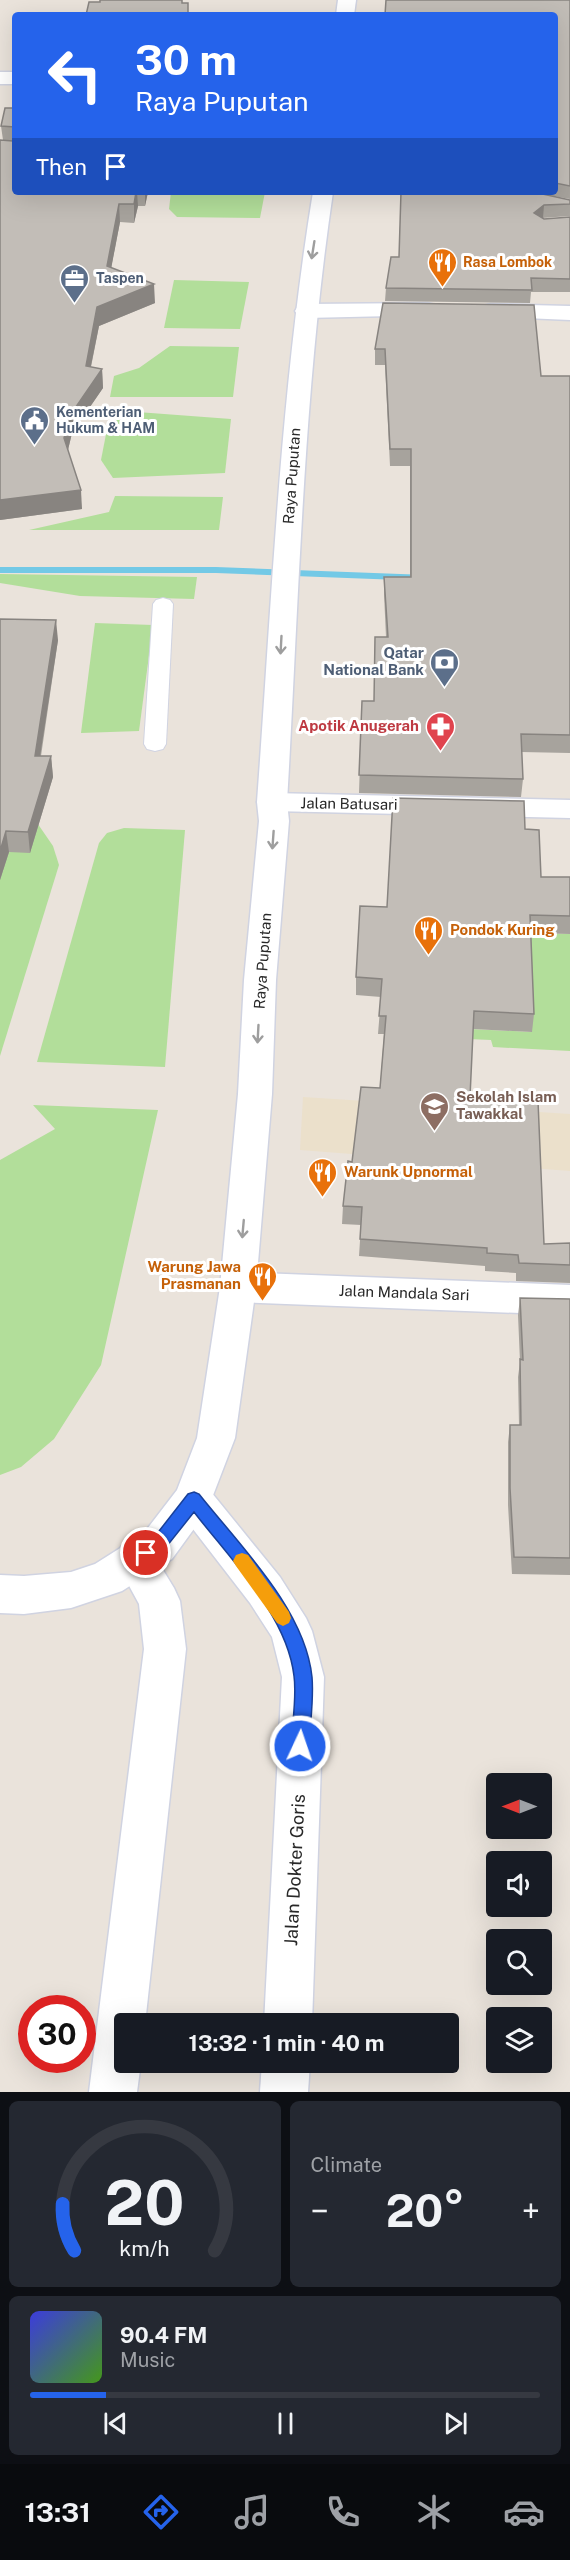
<!DOCTYPE html>
<meta charset="utf-8">
<style>
body{margin:0;font-family:"Public Sans",sans-serif;background:#242831;color:#f1f3f6;height:100vh;display:flex;flex-direction:column;font-size:22px;white-space:nowrap}
*{box-sizing:border-box;margin:0}
p{font-size:20px;color:#9ea1a6}
.icon{flex:none;width:33px;height:33px;fill:none;stroke:currentColor;stroke-width:2;stroke-linecap:round;stroke-linejoin:round}
.map{position:relative;height:2092px;overflow:hidden}
.drawer{display:flex;flex-direction:column;gap:9px;padding:9px;background:#0d0f14;flex:1}
.drawer>*{flex:none}
.guide{position:absolute;left:12px;top:12px;width:546px;height:183px;border-radius:6px;box-shadow:0 6px 24px #0002;background:#2563eb;color:#fff;overflow:hidden}
.needle{width:39px;rotate:270deg}
.tools{position:absolute;left:486px;top:1773px;display:grid;gap:12px}
.tools a{display:grid;place-items:center;width:66px;height:66px;border-radius:6px;background:#171b24;box-shadow:0 6px 24px #0002;font-size:30px}
.speed{position:absolute;left:18px;top:1995px;display:flex;gap:12px;font-size:30px;font-weight:700;text-align:center}
.speed>*{display:grid;place-content:center;width:78px;height:78px;border-radius:50%;background:#171b24;box-shadow:0 6px 24px #0002;line-height:1}
.speed .limit{border:9px solid #d22;background:#fff;color:#111}
.pin{position:absolute;display:grid;place-items:center;width:51px;height:51px;color:#fff;margin:-26px;border:3px solid #fff;border-radius:50%;box-shadow:0 2px 6px #0007}
.me{position:absolute;width:66px;margin:-33px;rotate:3deg;stroke-linejoin:round;filter:drop-shadow(0 0 4px #0008)}
.turn{display:flex;align-items:center;gap:21px;height:126px;padding:0 24px;font-size:27px}
.turn .icon{width:78px;height:78px;stroke-width:2.5}
.turn b{display:block;font-size:42px;line-height:51px}
.then{display:flex;align-items:center;height:57px;padding:0 24px;background:#0003;gap:12px;font-size:22px}
.big{font-size:45px;font-weight:700;line-height:1.1}
.drawer .tile{flex:1;display:flex;flex-direction:column;justify-content:center;gap:9px;min-width:0;padding:0 21px;border-radius:9px;background:#242831}
.drawer .dial{align-items:center;gap:0}
.dial svg{height:156px;overflow:visible;fill:none;stroke:#363941;stroke-width:7;stroke-linecap:round;text-anchor:middle}
.dial text{fill:#f1f3f6;stroke:none}
.song{display:flex;align-items:center;gap:18px}
.cover{width:72px;height:72px;border-radius:9px;background:linear-gradient(135deg,hsl(240 70% 55%),hsl(100 70% 35%))}
.played{height:6px;border-radius:3px;background:linear-gradient(90deg,#2563eb 15%,#363941 15%)}
.keys{display:flex;justify-content:space-around;direction:ltr}
.heat{display:flex;justify-content:space-between;align-items:center;font-size:33px;direction:ltr}
.drawer .tiles{flex:1;display:grid;gap:9px;grid-template-columns:1fr 1fr}
.tile:last-child{grid-column:span 2}
.trip{position:absolute;left:114px;top:2013px;width:345px;height:60px;border-radius:6px;background:#171b24;box-shadow:0 6px 24px #0002;font-weight:700;line-height:60px;text-align:center}
.tab-bar{display:flex;height:96px;justify-content:space-around;align-items:center;background:#090b0e;color:#9ea1a6}
.tab-bar .icon{width:42px;height:42px}
.tab-bar .on{color:#2563eb}
.tab-bar b{font-size:27px;color:#f1f3f6}
.map>svg:first-child{display:block}
</style>
<div class="map">
<svg width="570" height="2092" viewBox="0 0 570 2092">
<rect width="100%" height="100%" fill="#eae3db"/>
<polygon fill="#ebe0cb" points="303,1097 570,1114 570,1171 300,1150"/>
<g fill="#b2de9a">
<polygon points="171,192 265,192 260,218 177,217 169,209"/>
<polygon points="174,280 249,282 240,329 164,328"/>
<polygon points="170,346 239,347 233,397 110,397 114,376 139,368"/>
<polygon points="124,411 231,419 225,473 113,478 101,460 107,429"/>
<polygon points="115,496 223,497 219,530 29,530 109,512"/>
<polygon points="0,574 197,577 194,599 80,596 0,583"/>
<polygon points="95,623 153,625 139,731 81,733"/>
<polygon points="0,805 31,814 53,846 59,865 0,1056"/>
<polygon points="124,828 185,830 165,1067 37,1062 99,843 107,833"/>
<polygon points="499,932 570,934 570,1051 493,1047 491,1040 468,1039 469,1029 532,1032"/>
<polygon points="33,1105 158,1110 101,1365 54,1439 21,1467 0,1475 0,1160 55,1129"/>
</g>
<g fill="none" stroke-linecap="round" stroke-linejoin="round">
<polygon fill="#73c9e6" fill-rule="evenodd" points="0,567 216,567 427,575 432,578 427,581 216,573 0,573"/>
<defs>
<polygon id="lane" points="163,598 170,600 173,604 166,744 163,749 155,751 147,749 144,744 153,604 156,600"/>
<g id="street">
<rect x="0" y="72" width="15" height="12"/>
<polygon points="427,303 435,305 438,310 435,315 306,318 298,316 295,311 298,306 306,304"/>
<polygon points="491,304 570,306 570,320 483,316 480,311 483,306"/>
<polygon points="272,793 570,800 570,818 272,811 262,809 257,802 262,795"/>
<polygon points="238,1272 570,1285 570,1315 238,1302 225,1297 220,1287 225,1277"/>
<polygon points="193,1482 207,1487 280,1577 306,1618 312,1631 324,1677 312,2024 264,2024 282,1677 272,1637 250,1603 179,1511 173,1499 179,1487"/>
<polygon points="135,1542 149,1547 174,1588 180,1601 186,1649 145,2024 124,2024 124,2062 141,2062 137,2092 89,2092 144,1649 139,1604 115,1560 121,1547"/>
<polygon points="262,2062 310,2062 308,2092 260,2092"/>
</g>
<g id="secondary">
<polygon points="338,0 356,0 354,15 336,15"/>
<path d="M313 192H333C303 394 299 598 287 802L289 821 276 980 272 1094 256 1287 235 1438 207 1511 172 1559 122 1591 71 1608 24 1614 0 1613V1575L24 1576 71 1572 95 1564 144 1533 177 1490 197 1438 220 1287 238 1094 244 980 259 821 257 802C272 598 280 394 313 192Z"/>
</g>
</defs>
<use href="#lane" stroke="#d0d3e1" stroke-width="2"/>
<use href="#street" stroke="#d0d3e1" stroke-width="3"/>
<use href="#secondary" stroke="#d0d3e1" stroke-width="3"/>
<use href="#lane" fill="#fff" fill-rule="evenodd"/>
<use href="#street" fill="#fff" fill-rule="evenodd"/>
<use href="#secondary" fill="#fff" fill-rule="evenodd"/>
</g>
<g fill="#a7a39d">
<polygon points="570,0 570,199 542,194 570,200 570,216 542,218 544,219 570,217 570,292 531,292 530,303 385,301 386,288 399,257 401,192 555,192 555,15"/>
<polygon points="15,108 15,192 148,192 145,206 138,206 134,223 120,222 111,268 155,303 99,326 91,367 102,369 103,388 72,433 68,450 82,509 0,520 0,140 3,140 1,126"/>
<polygon points="383,303 541,376 570,376 570,753 521,752 523,779 521,797 359,793 362,701 374,701 386,637 384,594 384,577 410,577 410,466 390,466 385,365 375,365 375,349"/>
<polygon points="0,619 58,640 41,756 51,756 53,777 30,853 9,852 0,880"/>
<polygon points="525,829 541,877 570,877 570,934 531,933 534,1014 532,1032 473,1029 470,1097 544,1244 570,1243 570,1283 516,1281 516,1273 485,1271 485,1266 359,1256 361,1225 342,1224 343,1206 352,1162 380,1088 384,1034 378,1034 381,997 356,995 356,977 387,907"/>
<polygon points="520,1298 570,1299 570,1575 512,1574 508,1505 508,1442 510,1425 519,1425 518,1377 520,1362 518,1315"/>
</g>
<g fill="#888480">
<polygon points="136,192 137,192 138,206 134,223 134,204"/>
<polygon points="145,192 148,192 145,206"/>
<polygon points="119,204 120,222 108,285 107,266"/>
<polygon points="544,205 543,218 533,226 534,213"/>
<polygon points="154,284 155,303 99,326 87,385 86,366 97,307"/>
<polygon points="102,369 103,388 72,433 66,458 64,438 71,414"/>
<polygon points="81,490 82,509 0,520 0,500"/>
<polygon points="56,620 58,640 37,776 35,756"/>
<polygon points="51,756 53,777 30,853 28,832"/>
<polygon points="6,831 9,852 0,880 0,851"/>
</g>
<g fill="#c2bdb7" stroke="#888480" stroke-width="1.5">
<polygon points="100,0 182,0 182,3 188,3 188,15 86,15 89,2 100,2"/>
<polygon points="386,0 570,0 570,186 555,183 555,15 385,15"/>
<polygon points="5,108 15,108 15,127 1,126"/>
<polygon points="15,139 15,192 136,192 134,204 119,204 107,266 154,284 97,307 86,366 102,369 71,414 64,438 81,490 0,500 0,140 13,141"/>
<polygon points="401,192 536,192 538,193 570,200 570,204 544,205 534,213 544,219 570,217 570,279 531,278 532,290 386,288 391,257 399,257"/>
<polygon points="383,303 534,305 541,376 570,376 570,735 521,734 523,779 359,775 362,701 374,701 375,637 388,637 384,577 411,577 411,449 390,449 385,349 375,349"/>
<polygon points="0,619 56,620 35,756 51,756 28,832 6,831 0,851"/>
<polygon points="393,798 524,801 525,829 539,830 541,877 570,877 570,916 530,915 534,1014 474,1011 470,1097 538,1101 544,1244 570,1243 570,1265 519,1263 518,1255 487,1253 487,1248 360,1239 362,1207 343,1206 348,1161 352,1162 361,1087 380,1088 386,1016 379,1016 382,979 356,977 360,906 387,907"/>
<polygon points="520,1298 570,1299 570,1558 514,1557 510,1488 510,1425 521,1425 520,1359 523,1360"/>
</g>
<defs><path id="oneway-shaft" d="M-6 0H5M1.5-3L5.5 0L1.5 3" fill="none" stroke-width="1.6" stroke-linecap="round" stroke-linejoin="round" transform="scale(1.5)"/></defs>
<g stroke="#9e9e9e">
<use href="#oneway-shaft" transform="translate(313 250) rotate(99)"/>
<use href="#oneway-shaft" transform="translate(281 645) rotate(93)"/>
<use href="#oneway-shaft" transform="translate(273 840) rotate(94)"/>
<use href="#oneway-shaft" transform="translate(258 1034) rotate(93)"/>
<use href="#oneway-shaft" transform="translate(243 1229) rotate(95)"/>
</g>
<path fill="#2563eb" stroke="#184099" stroke-width="1.5" d="M194 1492 199 1494C240 1546 305 1609 312 1677 314 1699 310 1724 309 1746L307 1752 300 1755 294 1752 291 1746C292 1724 297 1698 294 1676 287 1615 230 1559 194 1512L163 1551 146 1560 140 1558 138 1553 140 1548 152 1540 188 1494Z"/>
<polygon fill="#f59e0b" points="242,1553 248,1555 289,1612 291,1618 289,1623 283,1626 277,1623 236,1566 233,1561 236,1555"/>
<defs>
<symbol id="restaurant-pin" viewBox="-11 -11 22 30"><path d="M0 17L-7.5 6A9.5 9.5 0 1 1 7.5 6Z" fill="#e8710a" stroke="#fff"/><path d="M-5-6h1v4h1v-4h1v4h1v-4h1v5L-1.5 .5V6h-2V.5L-5-1ZM5-6V6H3V1.5H1.5Q1.5-4 5-6Z" fill="#fff"/></symbol>
<symbol id="office-pin" viewBox="-11 -11 22 30"><path d="M0 17L-7.5 6A9.5 9.5 0 1 1 7.5 6Z" fill="#5c6f8a" stroke="#fff"/><path d="M-6-3h4V-5.5h4V-3h4V5H-6ZM-1-4.5V-3h2v-1.5ZM-6 0V1H6V0Z" fill="#fff"/></symbol>
<symbol id="civic-pin" viewBox="-11 -11 22 30"><path d="M0 17L-7.5 6A9.5 9.5 0 1 1 7.5 6Z" fill="#5c6f8a" stroke="#fff"/><path d="M-.6-6.5H3V-4.5H.6V-3L4-1V1h2V6H-6V1h2V-1L-.6-3ZM-1.2 2.5V6h2.4V2.5Z" fill="#fff"/></symbol>
<symbol id="bank-pin" viewBox="-11 -11 22 30"><path d="M0 17L-7.5 6A9.5 9.5 0 1 1 7.5 6Z" fill="#5c6f8a" stroke="#fff"/><path d="M-6-4H6V4H-6ZM0-2.3a2.3 2.3 0 1 0 0 4.6a2.3 2.3 0 1 0 0-4.6Z" fill="#fff"/></symbol>
<symbol id="pharmacy-pin" viewBox="-11 -11 22 30"><path d="M0 17L-7.5 6A9.5 9.5 0 1 1 7.5 6Z" fill="#e0444e" stroke="#fff"/><path d="M-2-6h4v4h4v4h-4v4h-4v-4h-4v-4h4Z" fill="#fff"/></symbol>
<symbol id="school-pin" viewBox="-11 -11 22 30"><path d="M0 17L-7.5 6A9.5 9.5 0 1 1 7.5 6Z" fill="#8d6e63" stroke="#fff"/><path d="M0-5L7-2L0 1L-7-2ZM-4 1L0 2.5L4 1V4Q0 6-4 4Z" fill="#fff"/></symbol>
</defs>
<g fill-rule="evenodd">
<use href="#restaurant-pin" x="426" y="246" width="33" height="45"/>
<use href="#office-pin" x="58" y="262" width="33" height="45"/>
<use href="#civic-pin" x="18" y="404" width="33" height="45"/>
<use href="#bank-pin" x="428" y="646" width="33" height="45"/>
<use href="#pharmacy-pin" x="424" y="710" width="33" height="45"/>
<use href="#restaurant-pin" x="412" y="914" width="33" height="45"/>
<use href="#school-pin" x="418" y="1090" width="33" height="45"/>
<use href="#restaurant-pin" x="306" y="1156" width="33" height="45"/>
<use href="#restaurant-pin" x="246" y="1260" width="33" height="45"/>
</g>
<g text-anchor="middle" stroke-width="6" stroke-linejoin="round" paint-order="stroke">
<g font-size="14" font-weight="bold" fill="#c56008" stroke="#fff" text-anchor="start">
<text x="463" y="267">Rasa Lombok</text>
</g>
<g font-size="14" font-weight="bold" fill="#4e5e75" stroke="#fff" text-anchor="start">
<text x="96" y="283">Taspen</text>
<text x="56" y="417">Kementerian<tspan x="56" dy="16">Hukum &amp; HAM</tspan></text>
</g>
<g font-size="15" fill="#282828" stroke="#fff">
<text transform="translate(292 476) rotate(-86)" y="5">Raya Puputan</text>
<text transform="translate(349 804) rotate(1)" y="5">Jalan Batusari</text>
<text transform="translate(263 961) rotate(-86)" y="5">Raya Puputan</text>
<text transform="translate(404 1293) rotate(2)" y="5">Jalan Mandala Sari</text>
</g>
<g font-size="15" font-weight="bold" fill="#4e5e75" stroke="#fff" text-anchor="end">
<text x="424" y="658">Qatar<tspan x="424" dy="17">National Bank</tspan></text>
</g>
<g font-size="15" font-weight="bold" fill="#be3a42" stroke="#fff" text-anchor="end">
<text x="419" y="731">Apotik Anugerah</text>
</g>
<g font-size="15" font-weight="bold" fill="#c56008" stroke="#fff" text-anchor="start">
<text x="450" y="935">Pondok Kuring</text>
<text x="344" y="1177">Warunk Upnormal</text>
<text x="241" y="1272" text-anchor="end">Warung Jawa<tspan x="241" dy="17">Prasmanan</tspan></text>
</g>
<g font-size="15" font-weight="bold" fill="#785e54" stroke="#fff" text-anchor="start">
<text x="456" y="1102">Sekolah Islam<tspan x="456" dy="17">Tawakkal</tspan></text>
</g>
<g font-size="18" fill="#282828" stroke="#fff">
<text transform="translate(295 1870) rotate(-87)" y="6">Jalan Dokter Goris</text>
</g>
</g>
</svg>
<div class="tools">
<a><svg class="needle" viewBox="-14 -14 28 28"><path d="M0-13l5 13h-10z" fill="#e53935"/><path d="M0 13l5-13h-10z" fill="#9ea1a6"/></svg></a>
<a><svg class="icon" aria-label="sound" viewBox="0 0 24 24"><path d="M4 9h4l5-4v14l-5-4H4zM17 9q2 3 0 6"/></svg></a>
<a><svg class="icon" aria-label="search" viewBox="0 0 24 24"><circle cx="10" cy="10" r="6"/><path d="M15 15l6 6"/></svg></a>
<a><svg class="icon" aria-label="layers" viewBox="0 0 24 24"><path d="M12 4l9 5-9 5-9-5zM3 14l9 5 9-5"/></svg></a>
</div>
<div class="speed"><div class="limit">30</div></div>
<div class="pin" style="left:146px;top:1553px;background:#d93025"><svg class="icon" aria-label="arrive" viewBox="0 0 24 24"><path d="M6 21V4h12l-3 4 3 4H6"/></svg></div>
<svg class="me" style="left:300px;top:1746px" viewBox="-20 -20 40 40"><circle r="17" fill="#2563eb" stroke="#fff" stroke-width="3"/><path d="M0-11L8 9 0 5-8 9z" fill="#fff"/></svg>
<div class="trip">13:32 · 1 min · 40 m</div>
<div class="guide">
<div class="turn"><svg class="icon" aria-label="left" viewBox="0 0 24 24"><path d="M17 20v-9H6M10 6l-5 5 5 5"/></svg><div><b>30 m</b>Raya Puputan</div></div>
<div class="then">Then<svg class="icon" aria-label="arrive" viewBox="0 0 24 24"><path d="M6 21V4h12l-3 4 3 4H6"/></svg></div>
</div>
</div>
<section class="drawer">
<div class="tiles">
<div class="tile dial"><svg viewBox="0 0 100 80">
<path d="M14 69A42 42 0 1 1 86 69"/>
<path d="M14 69A42 42 0 0 1 8 45" stroke="#2563eb"/>
<text x="50" y="56" font-size="32" font-weight="700">20</text>
<text x="50" y="72" font-size="11">km/h</text>
</svg></div>
<div class="tile"><p>Climate</p>
<div class="heat"><a>−</a><b class="big">20°</b><a>+</a></div>
</div>
<div class="tile">
<div class="song"><i class="cover"></i><div><b>90.4 FM</b><p>Music</p></div></div>
<div class="played"></div>
<div class="keys"><svg class="icon" aria-label="previous" viewBox="0 0 24 24"><path d="M18 5L8 12l10 7zM5 5v14"/></svg><svg class="icon" aria-label="pause" viewBox="0 0 24 24"><path d="M8 5v14M16 5v14"/></svg><svg class="icon" aria-label="next" viewBox="0 0 24 24"><path d="M6 5l10 7-10 7zM19 5v14"/></svg></div>
</div>
</div>
</section>
<nav class="tab-bar">
<b>13:31</b>
<svg class="icon on" aria-label="directions" viewBox="0 0 24 24"><path d="M12 3l9 9-9 9-9-9zM9 14v-3h6M13 9l2 2-2 2"/></svg>
<svg class="icon" aria-label="music" viewBox="0 0 24 24"><path d="M9 18V5l10-2v13"/><circle cx="6" cy="18" r="3"/><circle cx="16" cy="16" r="3"/></svg>
<svg class="icon" aria-label="phone" viewBox="0 0 24 24"><path d="M5 4h4l2 5-3 2q2 4 5 5l2-3 5 2v4C11 20 4 13 5 4z"/></svg>
<svg class="icon" aria-label="climate" viewBox="0 0 24 24"><path d="M12 3v18M4 7l16 10M4 17L20 7"/></svg>
<svg class="icon" aria-label="car" viewBox="0 0 24 24"><path d="M5 17H2v-5l4-1 3-4h7l3 4 3 1v5h-3M9 17h6M6 11h13"/><circle cx="7" cy="17" r="2"/><circle cx="17" cy="17" r="2"/></svg>
</nav>
